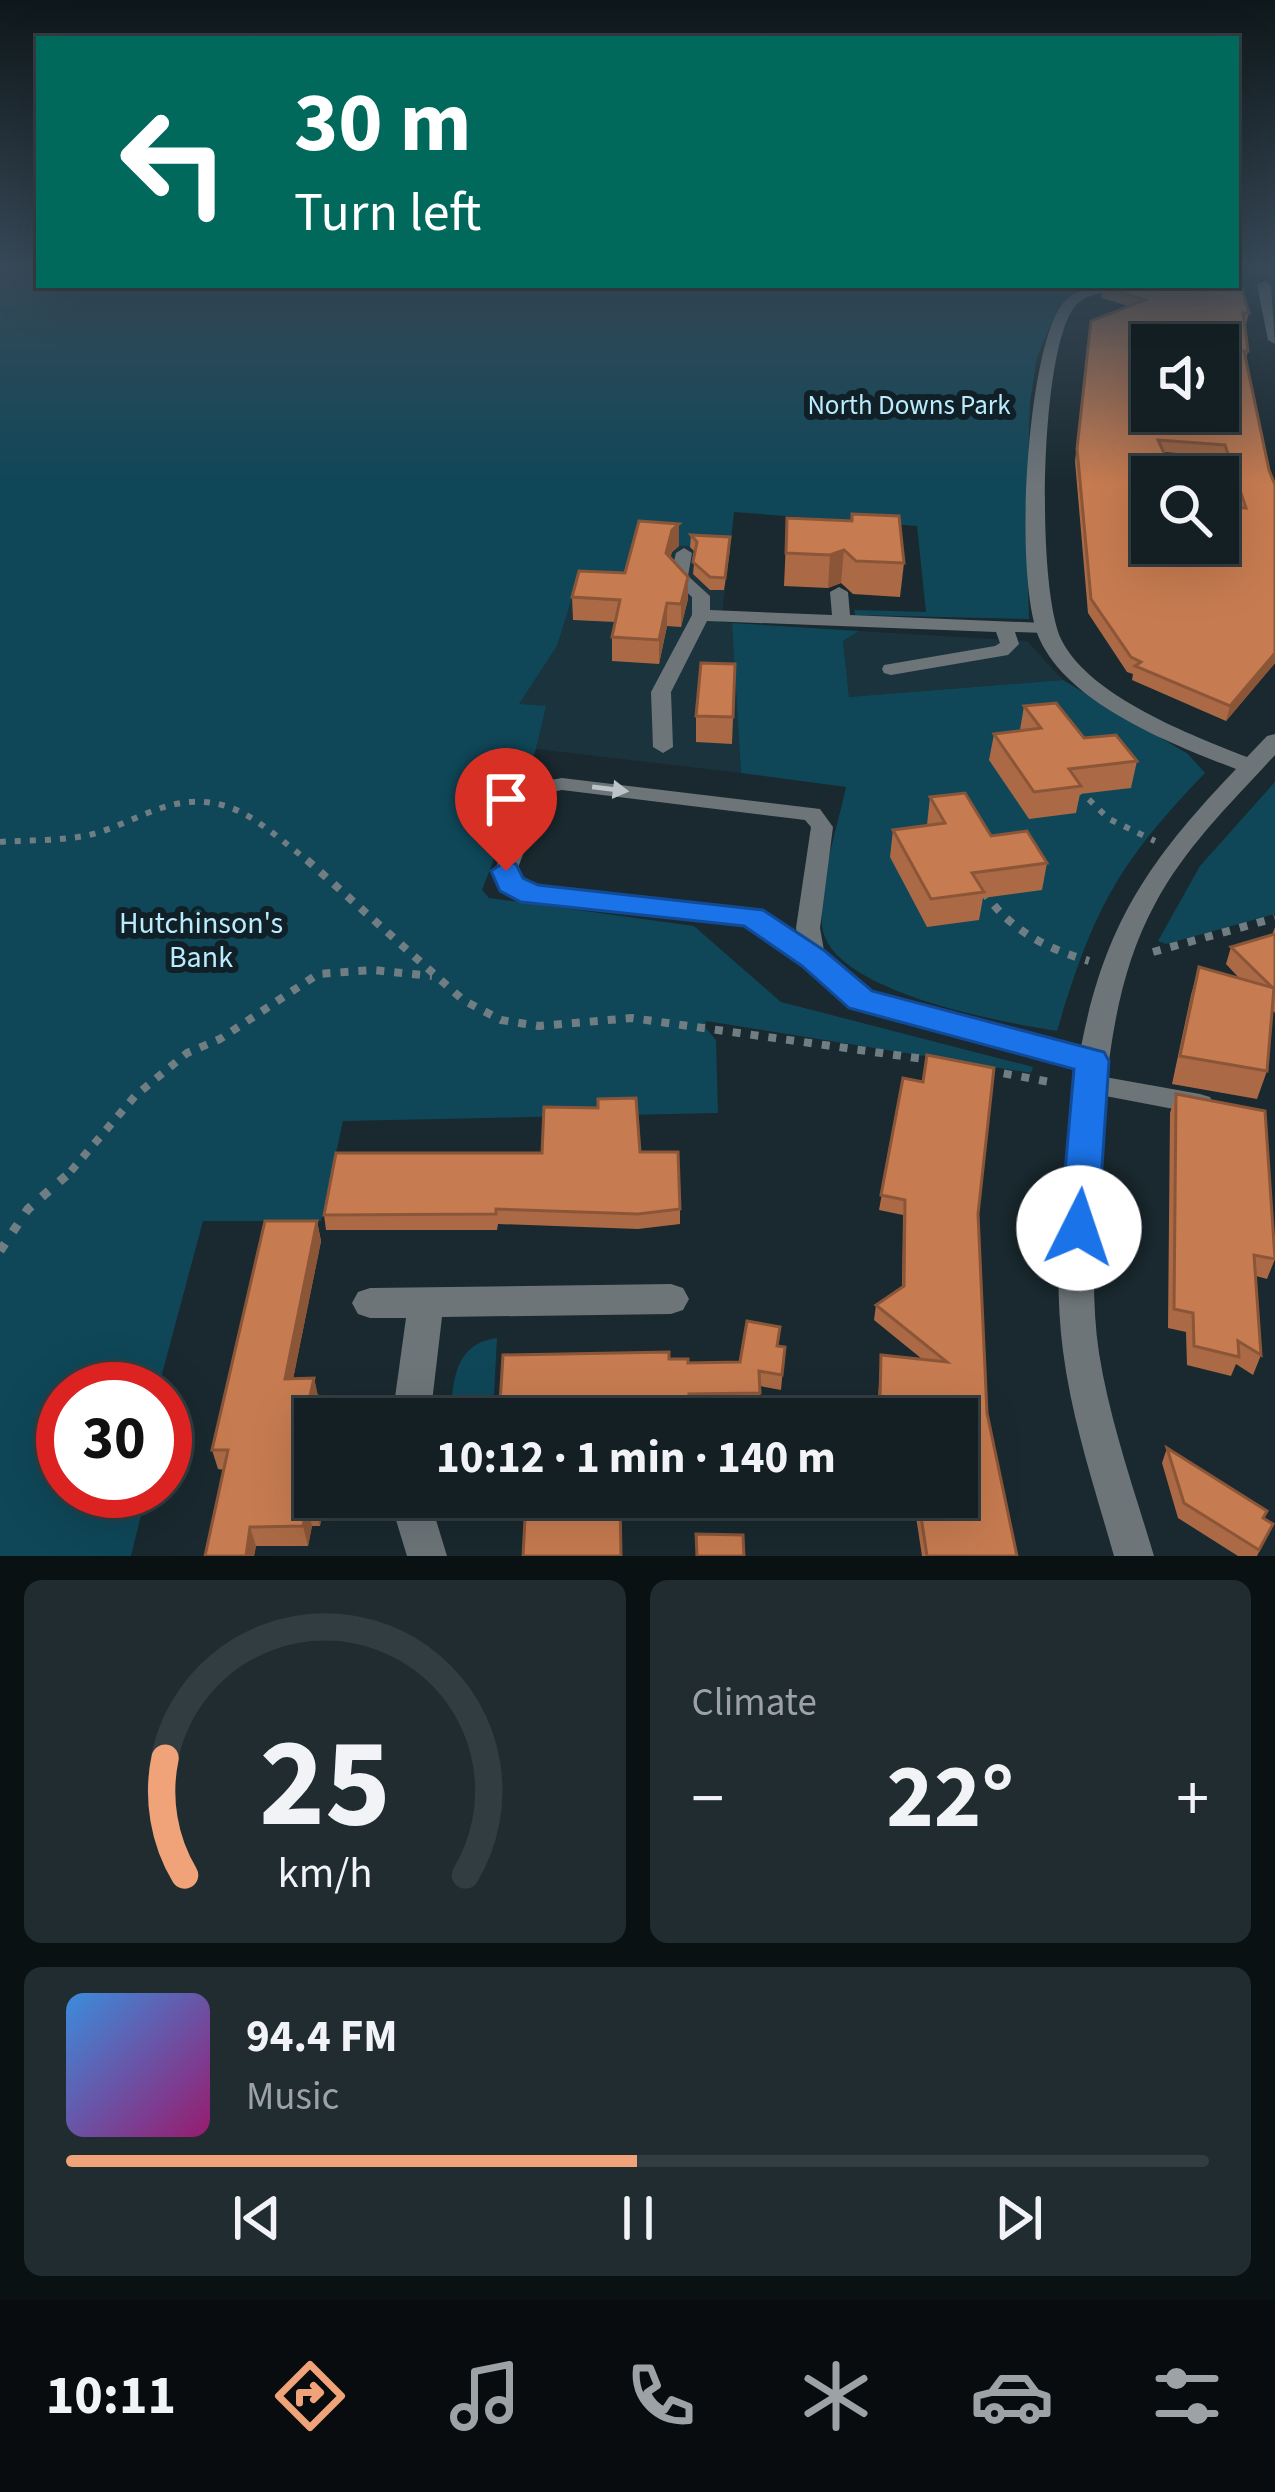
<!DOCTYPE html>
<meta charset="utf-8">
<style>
body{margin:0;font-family:"Source Sans 3",sans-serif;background:#202c30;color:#f1f3f6;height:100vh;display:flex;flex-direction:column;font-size:45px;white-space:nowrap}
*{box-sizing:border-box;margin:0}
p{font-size:39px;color:#9da2a6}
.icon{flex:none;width:66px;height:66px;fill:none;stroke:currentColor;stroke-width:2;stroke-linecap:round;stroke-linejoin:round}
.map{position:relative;height:1556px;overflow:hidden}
.drawer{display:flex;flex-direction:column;gap:24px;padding:24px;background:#0a1113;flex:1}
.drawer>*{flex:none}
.banner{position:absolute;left:36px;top:36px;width:1203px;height:252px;border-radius:0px;box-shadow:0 12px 48px #0002,0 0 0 3px #323d41;background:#00695c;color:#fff;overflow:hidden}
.fabs{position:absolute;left:1131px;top:324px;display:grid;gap:24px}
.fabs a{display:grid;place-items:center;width:108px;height:108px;border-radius:0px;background:#131f23;box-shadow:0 12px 48px #0002,0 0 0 3px #323d41;font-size:60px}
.speed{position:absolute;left:36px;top:1362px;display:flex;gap:24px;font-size:60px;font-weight:700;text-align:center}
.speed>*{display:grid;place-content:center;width:156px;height:156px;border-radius:50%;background:#131f23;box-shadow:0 12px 48px #0002,0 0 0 3px #323d41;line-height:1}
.speed .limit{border:18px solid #d22;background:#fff;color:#111}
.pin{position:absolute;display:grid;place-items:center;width:102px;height:102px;color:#fff;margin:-123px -51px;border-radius:50% 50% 50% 0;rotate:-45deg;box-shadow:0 0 12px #0007}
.pin .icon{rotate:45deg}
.me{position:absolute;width:132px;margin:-66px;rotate:4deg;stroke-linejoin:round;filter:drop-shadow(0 0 9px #0008)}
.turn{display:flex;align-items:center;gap:42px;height:252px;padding:0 60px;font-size:54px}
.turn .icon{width:156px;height:156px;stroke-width:2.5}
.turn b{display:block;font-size:84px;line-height:102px}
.big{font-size:90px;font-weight:700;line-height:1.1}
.drawer .tile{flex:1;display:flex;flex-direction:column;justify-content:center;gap:18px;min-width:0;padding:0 42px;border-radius:18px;background:#202c30}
.drawer .dial{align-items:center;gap:0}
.dial svg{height:312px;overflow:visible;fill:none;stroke:#323d41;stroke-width:7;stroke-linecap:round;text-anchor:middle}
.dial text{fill:#f1f3f6;stroke:none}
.song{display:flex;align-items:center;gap:36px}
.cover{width:144px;height:144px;border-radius:18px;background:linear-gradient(135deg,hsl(210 70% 55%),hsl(320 70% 35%))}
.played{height:12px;border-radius:6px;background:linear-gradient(90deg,#f0a278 50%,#323d41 50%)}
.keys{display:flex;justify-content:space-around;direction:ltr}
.heat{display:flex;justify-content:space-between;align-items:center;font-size:66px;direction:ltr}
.drawer .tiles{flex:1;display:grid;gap:24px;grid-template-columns:1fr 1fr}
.tile:last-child{grid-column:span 2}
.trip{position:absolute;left:294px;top:1398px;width:684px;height:120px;border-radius:0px;background:#131f23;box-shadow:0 12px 48px #0002,0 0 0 3px #323d41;font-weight:700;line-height:120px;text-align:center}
.dock{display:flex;height:192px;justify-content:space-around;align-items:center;background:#080c0e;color:#9da2a6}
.dock .icon{width:84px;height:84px}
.dock .active{color:#f0a278}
.dock b{font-size:54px;color:#f1f3f6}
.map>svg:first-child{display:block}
</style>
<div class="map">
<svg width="1275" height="1556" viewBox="0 0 1275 1556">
<rect width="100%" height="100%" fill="#19292f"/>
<g fill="#1b333c">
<polygon points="639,543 730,549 721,622 732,623 741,773 536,749 545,707 518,705 557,646 575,588"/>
<polygon points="859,631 1027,641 1063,680 849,697 843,641"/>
</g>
<g fill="#0f4758">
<polygon points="0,268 39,268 39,285 1102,285 1059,305 1037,357 1030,402 1026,529 1029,619 855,615 854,610 926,612 917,526 734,512 730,549 639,543 626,591 575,588 557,646 519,704 546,706 536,749 482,890 489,898 694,926 781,1002 1033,1067 1031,1073 706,1021 705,1027 716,1040 718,1113 343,1121 321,1221 203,1221 158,1389 63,1389 63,1491 147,1491 131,1556 0,1556"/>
<path d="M732 623 859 631 843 641 849 697 1063 680 1188 754 1205 773C1117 864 1093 911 1057 1031 1001 1022 827 991 822 925 819 881 837 829 846 787L741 773Z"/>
<polygon points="1275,782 1275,914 1166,944 1158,941 1200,866"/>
<path d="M497 1338 494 1395 452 1396C455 1366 464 1342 497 1338Z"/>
</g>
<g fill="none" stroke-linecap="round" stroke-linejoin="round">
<polyline stroke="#707e83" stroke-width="4.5" stroke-dasharray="4.5 8" stroke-linecap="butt" points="1165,469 1236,474"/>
<g stroke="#707e83" stroke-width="6" stroke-dasharray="6 9" stroke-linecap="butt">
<polyline points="1078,789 1109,819 1155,841"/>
<path d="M0 842C27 840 57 841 84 836 132 827 170 789 226 806 257 816 285 844 311 863"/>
</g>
<g stroke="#707e83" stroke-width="8" stroke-dasharray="8 10" stroke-linecap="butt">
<polyline points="307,860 463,1000 501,1020 539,1026 632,1018 931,1060"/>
<path d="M983 891C1010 930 1045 948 1089 961"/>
<polyline points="1153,952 1275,918"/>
<polyline points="986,1070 1055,1083"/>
<polyline points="71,1171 135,1096 187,1053 220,1039 318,974 373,970 432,976"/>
</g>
<polyline stroke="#707e83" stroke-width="9" stroke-dasharray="9 14" stroke-linecap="butt" points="0,1251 28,1209 75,1168"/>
<g fill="#6d7579" fill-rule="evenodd">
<polygon points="684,548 692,553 688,576 710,596 710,610 832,615 830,592 839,587 848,592 850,615 1045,623 1054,628 1045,633 1015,632 1019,644 1008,655 891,675 884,673 882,669 884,665 995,646 1000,643 996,632 707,621 671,692 673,747 663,753 653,747 651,692 692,615 692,597 670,577 676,553"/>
<path d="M562 778 820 809 833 827 820 928 825 956 869 993 1037 1036 1046 1039 1050 1046 1046 1053 1037 1056 852 1006 804 965 739 922 515 898 502 889 495 870 527 790 539 782ZM562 790 805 820 811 827 796 928 798 938 745 907 529 886 520 880 517 870 545 798 552 792Z"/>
<polygon points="1088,1074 1200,1094 1210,1097 1214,1104 1210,1111 1200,1114 1079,1091 1075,1084 1079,1077"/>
</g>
<g fill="#6d7579" fill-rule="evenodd">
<polygon points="1264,281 1271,285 1275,344 1268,340 1257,285"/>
<path d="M1099 285H1126C1111 293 1088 292 1076 305 1039 346 1036 592 1062 641 1091 697 1191 735 1247 757L1267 736 1275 734V755C1233 801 1185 847 1155 904 1111 985 1106 1080 1099 1170 1095 1231 1090 1293 1099 1353 1110 1422 1134 1489 1154 1556H1114C1095 1489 1072 1421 1063 1351 1051 1260 1065 1159 1078 1068L1026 1054 1022 1046 1026 1038 1037 1035 1081 1047C1105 923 1150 859 1236 769 1174 745 1070 705 1040 640 1013 582 1026 360 1060 307 1069 293 1084 289 1099 285Z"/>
<polygon points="671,1284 683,1288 689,1299 683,1310 671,1314 442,1317 430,1419 392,1419 406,1318 370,1318 358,1314 352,1303 358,1292 370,1288"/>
<polygon points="389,1497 429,1497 447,1556 407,1556"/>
</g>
</g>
<g fill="#ab6a45" fill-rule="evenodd">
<path d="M1103 287 1249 313 1246 324H1244L1248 351 1246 359 1275 663 1226 721 1132 680 1133 674 1127 672 1088 613 1075 461 1090 331 1129 306 1101 298ZM1164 452 1222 457 1238 507 1152 543Z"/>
<polygon points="787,518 904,563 900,597 853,594 841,583 828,588 784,586"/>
<polygon points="679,524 679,546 672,552 670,558 688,577 688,599 681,627 667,626 659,664 612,661 612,637 615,622 573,620 572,597 625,573"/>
<polygon points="691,535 730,549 724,590 710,590 693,574 695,552 690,547"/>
<polygon points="735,664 732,744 696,742 696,716"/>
<polygon points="1024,706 1084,738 1137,761 1131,788 1080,794 1076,813 1029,819 989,760 994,734 1020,730"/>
<polygon points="930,797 991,836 1047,863 1042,890 983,898 979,920 927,927 890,857 893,830 927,825"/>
<polygon points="1275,927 1275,1013 1272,1010 1267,1071 1257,1099 1172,1084 1191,995 1199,967 1240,979 1226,964 1231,947 1272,935"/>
<polygon points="903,1078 978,1214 987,1413 1017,1556 922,1556 913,1497 957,1497 957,1419 901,1419 901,1416 877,1413 881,1355 922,1359 874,1320 876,1305 902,1288 903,1215 879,1210"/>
<polygon points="1176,1094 1275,1259 1267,1279 1256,1276 1261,1355 1253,1375 1236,1364 1231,1376 1187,1365 1186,1332 1168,1328 1170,1113"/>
<polygon points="598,1108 640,1152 680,1209 680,1224 638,1229 498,1224 497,1230 326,1230 324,1215 542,1153"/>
<polygon points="317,1221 321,1241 293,1379 314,1378 322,1415 321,1419 315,1419 315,1497 324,1497 320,1526 312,1526 308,1546 256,1546 254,1556 205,1556 224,1470 218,1469 212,1450"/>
<polygon points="778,1346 785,1347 781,1390 760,1386 759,1409 690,1409 669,1359 688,1363 740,1362"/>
<polygon points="1167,1448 1273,1524 1257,1556 1238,1556 1178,1518 1162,1463"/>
</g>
<g fill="#8b5638">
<polygon points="679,524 679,546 672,552 666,576 666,553 672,530"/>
<polygon points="844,550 841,583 828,588 830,555"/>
<polygon points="688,577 688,599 681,627 681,604"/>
<polygon points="667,603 667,626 659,664 659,640"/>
<polygon points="1275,653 1275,663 1226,721 1230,706"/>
<polygon points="317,1221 321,1241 289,1399 285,1379"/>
<polygon points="314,1378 322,1415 321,1419 315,1419 315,1472 309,1449 310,1396"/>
<polygon points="317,1497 324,1497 320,1526 315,1506"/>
<polygon points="307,1507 312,1526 308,1546 303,1526"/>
<polygon points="250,1527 256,1546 254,1556 246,1556"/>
</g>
<g fill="#c77b50" stroke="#8b5638" stroke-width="3" fill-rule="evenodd">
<path d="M1236 270 1249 313H1243L1248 351H1244L1269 470 1275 485V653L1230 706 1135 666 1141 662 1131 657 1091 599 1077 449 1091 321 1145 300 1103 287 1110 285H1236ZM1152 345H1218V411H1152ZM1158 440 1225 445 1246 508 1218 506V543H1152V477H1175Z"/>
<polygon points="852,514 899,516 904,563 856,561 844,550 830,555 786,553 787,518 852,521"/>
<polygon points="639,521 679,524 672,530 666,553 688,577 681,604 667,603 659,640 612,637 620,600 572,597 579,571 625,573"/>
<polygon points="691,535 730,537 725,578 710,577 693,562 697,542"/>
<polygon points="701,663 735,664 733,717 696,716"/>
<polygon points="1056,703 1084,738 1116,735 1137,761 1069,769 1081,786 1034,792 994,734 1041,728 1024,706"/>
<polygon points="965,793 991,836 1027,831 1047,863 972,873 984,892 931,899 893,830 945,823 930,797"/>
<polygon points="1275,934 1275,990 1231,947"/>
<polygon points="1199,967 1274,988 1267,1071 1180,1056"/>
<polygon points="927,1055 994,1068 978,1214 987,1413 1017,1556 927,1556 918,1497 957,1497 957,1419 906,1419 904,1401 880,1398 881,1355 947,1362 876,1305 904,1286 905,1200 881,1195 903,1078 923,1082"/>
<polygon points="1176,1094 1265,1111 1275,1259 1254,1255 1261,1355 1238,1341 1239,1357 1194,1346 1193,1313 1174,1309"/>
<polygon points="636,1098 640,1152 678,1152 680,1209 638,1214 496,1209 496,1214 324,1215 336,1153 542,1153 544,1107 598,1108 598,1099"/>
<polygon points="265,1221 317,1221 285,1379 314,1378 310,1396 317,1396 309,1449 315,1449 315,1506 307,1507 303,1526 250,1527 246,1556 205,1556 228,1450 212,1450"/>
<polygon points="747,1321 780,1327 777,1346 785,1347 782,1375 759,1371 760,1393 689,1394 691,1419 499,1419 503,1355 669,1352 669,1359 688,1359 688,1363 740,1362"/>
<polygon points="1167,1448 1267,1511 1263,1518 1273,1524 1259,1550 1184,1503"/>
<polygon points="526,1500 620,1502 621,1556 523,1556"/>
<polygon points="696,1534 743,1535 744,1556 697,1556"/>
</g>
<defs><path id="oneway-solid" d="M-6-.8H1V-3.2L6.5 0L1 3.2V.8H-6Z" transform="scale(3)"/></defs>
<use fill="#bbc4c8" href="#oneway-solid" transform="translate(610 789) rotate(7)"/>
<linearGradient id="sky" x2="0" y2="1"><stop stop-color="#0e171a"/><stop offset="0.55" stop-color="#384958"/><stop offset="1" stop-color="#384958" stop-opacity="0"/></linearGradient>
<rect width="1275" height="485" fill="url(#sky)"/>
<polygon fill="#1a73e8" stroke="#114b97" stroke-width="3" points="506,861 516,864 523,878 538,885 763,910 825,951 872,991 1104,1052 1109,1061 1098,1228 1092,1239 1079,1244 1065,1239 1060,1228 1074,1069 849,1008 802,966 744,926 521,902 500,891 491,871"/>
<g text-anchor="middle" stroke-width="12" stroke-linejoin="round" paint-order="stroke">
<g font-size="27" fill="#baebfe" stroke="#102026">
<text x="909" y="414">North Downs Park</text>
</g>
<g font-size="30" fill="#baebfe" stroke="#102026">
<text x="201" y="933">Hutchinson's<tspan x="201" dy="34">Bank</tspan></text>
</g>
</g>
</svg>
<div class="fabs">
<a><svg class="icon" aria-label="sound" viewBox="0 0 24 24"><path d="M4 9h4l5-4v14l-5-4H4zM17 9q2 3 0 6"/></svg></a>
<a><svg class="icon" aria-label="search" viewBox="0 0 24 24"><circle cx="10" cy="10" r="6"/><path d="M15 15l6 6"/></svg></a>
</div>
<div class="speed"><div class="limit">30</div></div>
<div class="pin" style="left:506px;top:871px;background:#d93025"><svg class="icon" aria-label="arrive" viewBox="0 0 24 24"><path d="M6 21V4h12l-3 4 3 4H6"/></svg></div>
<svg class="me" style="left:1079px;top:1228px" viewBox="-20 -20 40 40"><circle r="19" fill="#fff"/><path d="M0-13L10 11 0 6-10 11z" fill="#1a73e8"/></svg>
<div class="trip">10:12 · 1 min · 140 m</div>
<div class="banner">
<div class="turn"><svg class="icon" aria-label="left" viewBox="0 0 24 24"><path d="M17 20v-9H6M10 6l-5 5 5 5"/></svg><div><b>30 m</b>Turn left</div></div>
</div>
</div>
<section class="drawer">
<div class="tiles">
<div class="tile dial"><svg viewBox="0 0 100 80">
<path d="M14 69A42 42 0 1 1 86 69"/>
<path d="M14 69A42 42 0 0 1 9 39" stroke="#f0a278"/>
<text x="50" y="56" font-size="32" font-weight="700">25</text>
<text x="50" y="72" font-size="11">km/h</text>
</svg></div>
<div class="tile"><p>Climate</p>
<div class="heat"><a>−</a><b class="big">22°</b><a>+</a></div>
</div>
<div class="tile">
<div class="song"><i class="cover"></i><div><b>94.4 FM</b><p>Music</p></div></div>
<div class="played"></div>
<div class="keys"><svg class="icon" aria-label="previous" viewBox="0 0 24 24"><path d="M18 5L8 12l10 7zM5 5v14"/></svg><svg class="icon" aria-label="pause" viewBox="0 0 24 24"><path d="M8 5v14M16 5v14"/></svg><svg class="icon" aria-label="next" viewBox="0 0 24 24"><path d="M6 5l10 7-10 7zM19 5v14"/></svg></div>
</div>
</div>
</section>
<nav class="dock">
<b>10:11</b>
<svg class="icon active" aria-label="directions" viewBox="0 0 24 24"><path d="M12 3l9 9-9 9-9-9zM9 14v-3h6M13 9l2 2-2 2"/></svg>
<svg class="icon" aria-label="music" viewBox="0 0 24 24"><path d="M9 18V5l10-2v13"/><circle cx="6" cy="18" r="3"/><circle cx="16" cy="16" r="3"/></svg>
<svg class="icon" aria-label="phone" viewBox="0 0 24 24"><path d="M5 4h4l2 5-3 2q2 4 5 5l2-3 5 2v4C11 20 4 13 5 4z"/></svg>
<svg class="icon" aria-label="climate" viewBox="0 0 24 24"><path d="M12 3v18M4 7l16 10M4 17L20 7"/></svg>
<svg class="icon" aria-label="car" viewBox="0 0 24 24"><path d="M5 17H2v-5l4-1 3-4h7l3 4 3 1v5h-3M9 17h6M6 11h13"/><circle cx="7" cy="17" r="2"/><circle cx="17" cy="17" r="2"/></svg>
<svg class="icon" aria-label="filters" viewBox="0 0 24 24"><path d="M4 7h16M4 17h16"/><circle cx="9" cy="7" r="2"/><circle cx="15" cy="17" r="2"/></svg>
</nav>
